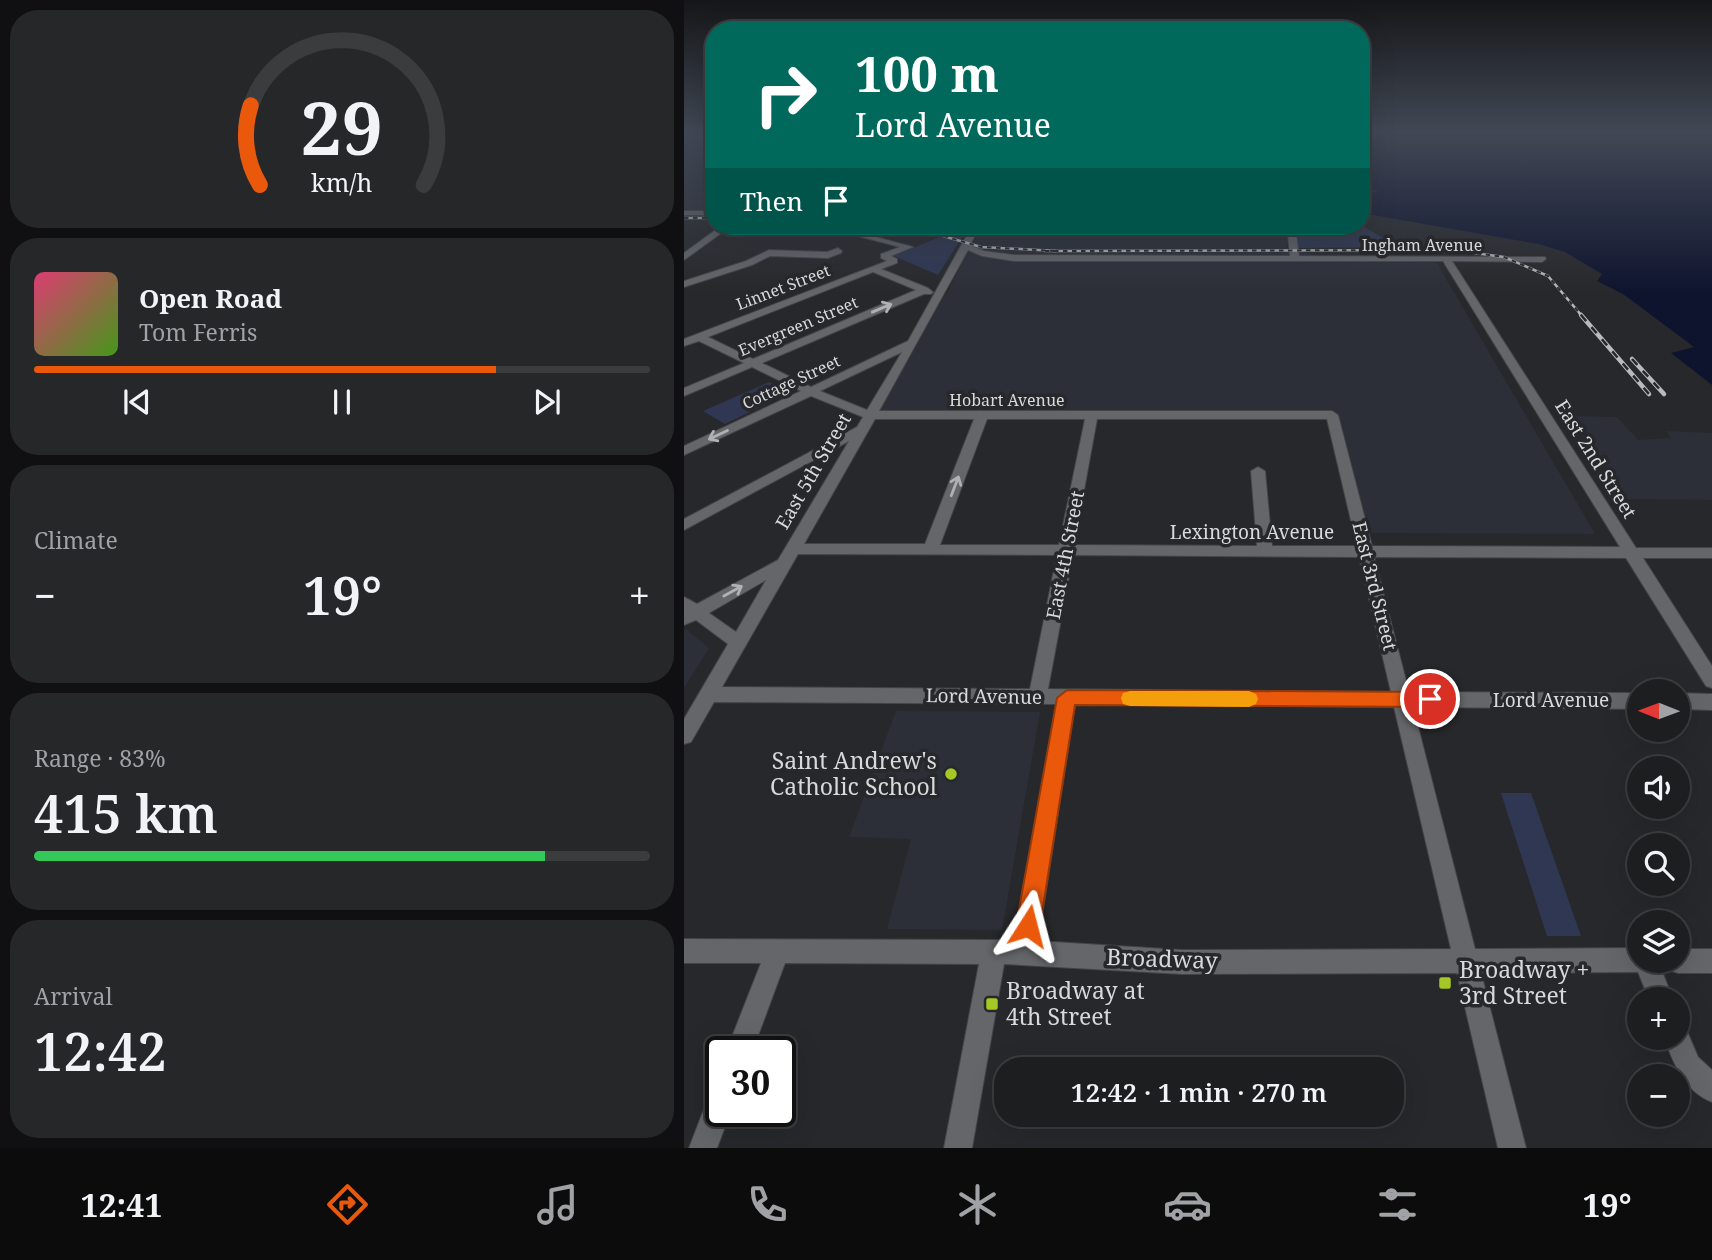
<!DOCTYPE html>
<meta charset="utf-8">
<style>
body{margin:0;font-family:"Noto Serif",serif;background:#252729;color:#f1f3f6;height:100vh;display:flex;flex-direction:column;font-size:26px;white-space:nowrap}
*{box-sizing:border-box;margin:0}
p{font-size:23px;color:#a0a2a5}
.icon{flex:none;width:38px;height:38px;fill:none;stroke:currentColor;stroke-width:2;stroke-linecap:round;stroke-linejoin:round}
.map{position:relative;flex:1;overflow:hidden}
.side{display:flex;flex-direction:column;gap:10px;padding:10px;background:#101012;width:684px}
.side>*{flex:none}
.hud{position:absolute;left:21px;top:21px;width:665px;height:214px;border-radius:28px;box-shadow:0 7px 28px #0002,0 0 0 2px #3b3c3e;background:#00695c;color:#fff;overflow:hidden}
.needle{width:46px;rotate:271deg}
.controls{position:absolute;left:943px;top:679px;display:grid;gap:14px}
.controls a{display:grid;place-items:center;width:63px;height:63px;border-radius:50%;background:#1d1e20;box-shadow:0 7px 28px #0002,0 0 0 2px #3b3c3e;font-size:35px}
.speed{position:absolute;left:21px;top:1036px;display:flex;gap:14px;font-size:35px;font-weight:700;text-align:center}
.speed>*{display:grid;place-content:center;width:91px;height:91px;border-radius:50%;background:#1d1e20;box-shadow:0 7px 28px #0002,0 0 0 2px #3b3c3e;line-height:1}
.speed .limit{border:4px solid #111;border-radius:10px;background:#fff;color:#111}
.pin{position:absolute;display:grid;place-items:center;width:60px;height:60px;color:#fff;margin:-30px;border:4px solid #fff;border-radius:50%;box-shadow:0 2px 7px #0007}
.me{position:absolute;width:77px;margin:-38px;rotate:9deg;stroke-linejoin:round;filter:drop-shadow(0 0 5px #0008)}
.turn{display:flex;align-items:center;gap:24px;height:147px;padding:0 35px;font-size:32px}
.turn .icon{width:91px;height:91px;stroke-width:2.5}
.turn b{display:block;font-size:49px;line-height:60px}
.then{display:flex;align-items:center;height:66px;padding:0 35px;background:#0003;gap:14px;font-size:26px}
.big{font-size:52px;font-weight:600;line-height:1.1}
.side .tile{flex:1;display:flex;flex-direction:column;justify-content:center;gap:10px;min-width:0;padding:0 24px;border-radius:28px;background:#252729}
.side .dial{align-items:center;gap:0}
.dial svg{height:182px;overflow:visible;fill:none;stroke:#3b3c3e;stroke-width:7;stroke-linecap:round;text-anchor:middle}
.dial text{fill:#f1f3f6;stroke:none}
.song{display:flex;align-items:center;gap:21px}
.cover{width:84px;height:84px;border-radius:10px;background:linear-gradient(135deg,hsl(340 70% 55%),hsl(100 70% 35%))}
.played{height:7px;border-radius:4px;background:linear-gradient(90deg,#ea580c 75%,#3b3c3e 75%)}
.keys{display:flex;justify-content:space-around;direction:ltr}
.heat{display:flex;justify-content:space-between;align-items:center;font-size:38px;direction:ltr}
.charge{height:10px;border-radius:5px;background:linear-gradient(90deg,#34c759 83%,#3b3c3e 0)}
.trip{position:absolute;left:310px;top:1057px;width:410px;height:70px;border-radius:28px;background:#1d1e20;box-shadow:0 7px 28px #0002,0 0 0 2px #3b3c3e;font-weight:600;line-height:70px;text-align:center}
.dock{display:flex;height:112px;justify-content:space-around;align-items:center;background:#0c0c0d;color:#a0a2a5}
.dock .icon{width:49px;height:49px}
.dock .on{color:#ea580c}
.dock b{font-size:32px;color:#f1f3f6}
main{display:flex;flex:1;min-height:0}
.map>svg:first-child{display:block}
</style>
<main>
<section class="side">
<div class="tile dial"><svg viewBox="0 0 100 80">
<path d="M14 69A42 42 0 1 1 86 69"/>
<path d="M14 69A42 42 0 0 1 10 34" stroke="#ea580c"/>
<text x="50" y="56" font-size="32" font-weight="700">29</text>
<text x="50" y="72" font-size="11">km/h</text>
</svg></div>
<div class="tile">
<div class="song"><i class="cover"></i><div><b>Open Road</b><p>Tom Ferris</p></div></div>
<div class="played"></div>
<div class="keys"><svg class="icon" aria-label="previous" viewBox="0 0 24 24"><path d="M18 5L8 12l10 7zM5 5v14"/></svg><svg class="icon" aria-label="pause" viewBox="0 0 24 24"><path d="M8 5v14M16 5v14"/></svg><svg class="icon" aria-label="next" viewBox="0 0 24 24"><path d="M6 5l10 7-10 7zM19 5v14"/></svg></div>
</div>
<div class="tile"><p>Climate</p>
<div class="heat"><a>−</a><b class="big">19°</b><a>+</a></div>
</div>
<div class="tile"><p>Range · 83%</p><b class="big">415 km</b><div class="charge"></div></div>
<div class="tile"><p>Arrival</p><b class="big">12:42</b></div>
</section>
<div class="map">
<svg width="1028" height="1148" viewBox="0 0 1028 1148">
<rect width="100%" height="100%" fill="#27282b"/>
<g fill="#2c2f38">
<rect x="0" y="132" width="30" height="79"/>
<polygon points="298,226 602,226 603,248 644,258 750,258 911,534 679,533 648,415 186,414 265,289"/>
<polygon points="885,416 933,417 954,440 987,438 982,431 1028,433 1028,500 940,499"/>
<polygon points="2,629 25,648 0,688 0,630"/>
<polygon points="212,711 356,712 318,930 203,929 227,839 165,837"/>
</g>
<g fill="#2f3753">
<polygon points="677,225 702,240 729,247 614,248 611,227"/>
<polygon points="226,226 285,226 254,275 210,256 258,236"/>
<polygon points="85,382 107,392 41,424 19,411"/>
<polygon points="817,793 847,793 897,936 863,936"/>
</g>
<polygon fill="#0f142e" points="677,132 983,132 1028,139 1028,385 987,353 1010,347 939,294 913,281 918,274 881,252 855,244 677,213 677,195 698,190 677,191"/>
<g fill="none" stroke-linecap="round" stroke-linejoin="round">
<defs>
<g id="minor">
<rect x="0" y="211" width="30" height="4"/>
<path d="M37 226H46L42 230H166L229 247 207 256 213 259V263L197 269 244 288 249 292 247 294H240L78 363 127 387 224 341 288 226H296L286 245 300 251 330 255 606 256 603 226H611L615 256 861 257 862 259 858 262 768 261 952 548H1028V558H959L1028 666V688L1022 686 942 558 690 557 725 692 956 693V709L729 707 791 949 956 948V961H974L989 999H965L954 972 797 973 842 1148H814L773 973 498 974 320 964 288 1148H260L295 964 101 963 68 1052H42L77 963H0V939L330 940 373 704 30 702 7 742 0 744V719L44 644 12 620 0 625V597L13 604 94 560 165 441 0 530V519L173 427 179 417 127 396 0 455V446L117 391 68 367 0 396V388L60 363 15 341 0 346V339L203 261 197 258V254L216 247 166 234H36L0 260V253ZM284 250 298 256 330 261H759L936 547 688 546 654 415 648 411H195ZM189 272 232 290 69 359 24 337ZM218 352 183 410 136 391ZM191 419H290L241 544H120ZM303 419H401L375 545H256ZM413 419H643L673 546H588L581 471 574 467 567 471 573 546 390 545ZM114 554 373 555 346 689 38 687ZM389 555 675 557 707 692 364 689ZM82 580 52 632 25 613ZM391 704 710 707 767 949 498 950 354 941Z"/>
<polygon points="154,248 158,251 157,253 144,258 86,256 68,265 0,287 0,281 62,261 85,250 143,252"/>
<polygon points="994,693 1028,694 1028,710 994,709"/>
<polygon points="994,949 1028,949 1028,973 994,973 985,970 982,961 994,961"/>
<path d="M994 1025 1002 1029 1014 1057 1028 1070V1102C1000 1091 990 1064 980 1038H994Z"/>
<polygon points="37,1087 37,1111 47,1111 33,1148 5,1148 27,1091"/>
</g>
</defs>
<use href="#minor" stroke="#434447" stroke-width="2"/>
<use href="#minor" fill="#64666a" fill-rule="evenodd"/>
<defs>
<g id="rail-far1">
<polyline points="0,218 30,218"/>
<polyline points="225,226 297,247 372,251"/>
<polyline points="361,251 768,250 820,257 864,276 898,316"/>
</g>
<g id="rail">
<polyline points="897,315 965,394"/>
<polyline points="948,359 980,394"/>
</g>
</defs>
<use href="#rail-far1" stroke="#b9babc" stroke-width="2.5"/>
<use href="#rail" stroke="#b9babc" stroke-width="4.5"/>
<use href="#rail-far1" stroke="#27282b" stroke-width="2" stroke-dasharray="4.5" stroke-linecap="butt"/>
<use href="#rail" stroke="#27282b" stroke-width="2.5" stroke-dasharray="8" stroke-linecap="butt"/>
</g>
<defs><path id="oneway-shaft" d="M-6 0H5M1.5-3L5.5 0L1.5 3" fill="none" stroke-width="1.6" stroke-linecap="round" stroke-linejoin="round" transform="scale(1.75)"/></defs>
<g stroke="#afb1b3">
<use href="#oneway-shaft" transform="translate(198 308) rotate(-23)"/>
<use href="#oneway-shaft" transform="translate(34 435) rotate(155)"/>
<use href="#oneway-shaft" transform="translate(271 486) rotate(-69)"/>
<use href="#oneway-shaft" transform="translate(49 591) rotate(-29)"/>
</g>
<linearGradient id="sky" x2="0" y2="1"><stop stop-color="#151618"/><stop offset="0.45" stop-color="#414855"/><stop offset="1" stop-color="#414855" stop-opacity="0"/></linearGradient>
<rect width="1028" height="293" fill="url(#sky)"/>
<polygon fill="#ea580c" stroke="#983908" stroke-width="2" points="383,690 746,692 753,694 756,699 753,705 746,707 391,705 356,926 353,934 344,937 336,934 332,926 373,698"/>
<polygon fill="#f59e0b" points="446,691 565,691 572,694 574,699 572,704 565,707 446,706 439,704 437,698 439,693"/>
<g fill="#a5c824" stroke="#27282b" stroke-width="2.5">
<circle cx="267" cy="774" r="7"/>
<rect x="754" y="976" width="14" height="14" rx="3.5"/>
<rect x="301" y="997" width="14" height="14" rx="3.5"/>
</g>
<g text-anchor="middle" stroke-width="7" stroke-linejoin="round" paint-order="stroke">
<g font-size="16" fill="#d8d9db" stroke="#27282b">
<text x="738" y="251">Ingham Avenue</text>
<text transform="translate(99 287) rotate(-21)" y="6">Linnet Street</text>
<text transform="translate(114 326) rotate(-23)" y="6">Evergreen Street</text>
<text transform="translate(107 382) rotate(-25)" y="6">Cottage Street</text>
<text x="323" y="406">Hobart Avenue</text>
</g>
<g font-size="19" fill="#d8d9db" stroke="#27282b">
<text transform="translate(912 459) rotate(58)" y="7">East 2nd Street</text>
<text transform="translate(129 471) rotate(-60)" y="7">East 5th Street</text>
<text x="568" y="539">Lexington Avenue</text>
<text transform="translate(381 555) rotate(-79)" y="7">East 4th Street</text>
<text transform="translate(691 586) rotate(76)" y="7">East 3rd Street</text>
<text transform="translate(300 696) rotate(1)" y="7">Lord Avenue</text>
<text x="867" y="707">Lord Avenue</text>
</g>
<g font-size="23" fill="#d8d9db" stroke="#27282b" text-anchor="start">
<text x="253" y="769" text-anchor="end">Saint Andrew's<tspan x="253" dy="26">Catholic School</tspan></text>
<text x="775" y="978">Broadway +<tspan x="775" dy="26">3rd Street</tspan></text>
<text x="322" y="999">Broadway at<tspan x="322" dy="26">4th Street</tspan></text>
</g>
<g font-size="23" fill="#d8d9db" stroke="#27282b">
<text transform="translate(478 959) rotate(2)" y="8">Broadway</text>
</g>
</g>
</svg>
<div class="controls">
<a><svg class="needle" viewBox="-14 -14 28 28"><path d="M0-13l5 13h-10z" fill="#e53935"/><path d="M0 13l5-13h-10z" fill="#a0a2a5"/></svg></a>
<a><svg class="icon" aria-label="sound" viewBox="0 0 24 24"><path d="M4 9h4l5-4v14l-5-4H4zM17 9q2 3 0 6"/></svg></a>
<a><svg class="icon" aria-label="search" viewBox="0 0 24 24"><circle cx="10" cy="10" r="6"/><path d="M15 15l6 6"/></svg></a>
<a><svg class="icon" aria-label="layers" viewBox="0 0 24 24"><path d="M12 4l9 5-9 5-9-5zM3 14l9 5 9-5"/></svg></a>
<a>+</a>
<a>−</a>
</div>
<div class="speed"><div class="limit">30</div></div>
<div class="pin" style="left:746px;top:699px;background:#d93025"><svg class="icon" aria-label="arrive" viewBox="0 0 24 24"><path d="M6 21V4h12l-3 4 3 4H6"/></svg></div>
<svg class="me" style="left:344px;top:926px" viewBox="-20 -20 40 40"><path d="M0-17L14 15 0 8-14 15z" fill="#ea580c" stroke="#fff" stroke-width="4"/></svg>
<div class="trip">12:42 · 1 min · 270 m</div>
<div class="hud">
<div class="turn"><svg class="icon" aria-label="right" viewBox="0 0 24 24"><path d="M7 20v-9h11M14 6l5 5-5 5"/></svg><div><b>100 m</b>Lord Avenue</div></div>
<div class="then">Then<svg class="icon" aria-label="arrive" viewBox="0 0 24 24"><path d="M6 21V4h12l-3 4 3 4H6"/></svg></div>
</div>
</div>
</main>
<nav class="dock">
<b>12:41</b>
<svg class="icon on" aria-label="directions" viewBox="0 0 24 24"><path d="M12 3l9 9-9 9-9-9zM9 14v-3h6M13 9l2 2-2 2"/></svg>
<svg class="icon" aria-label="music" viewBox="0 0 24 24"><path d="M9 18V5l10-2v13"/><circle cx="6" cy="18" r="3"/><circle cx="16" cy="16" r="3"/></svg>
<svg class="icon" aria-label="phone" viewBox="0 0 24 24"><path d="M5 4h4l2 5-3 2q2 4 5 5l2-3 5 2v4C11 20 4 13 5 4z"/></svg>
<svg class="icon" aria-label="climate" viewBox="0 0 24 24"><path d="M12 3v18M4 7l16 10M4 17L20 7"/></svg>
<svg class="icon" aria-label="car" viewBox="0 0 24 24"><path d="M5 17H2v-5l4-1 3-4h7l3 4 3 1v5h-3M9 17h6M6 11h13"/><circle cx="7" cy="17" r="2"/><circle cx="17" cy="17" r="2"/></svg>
<svg class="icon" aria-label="filters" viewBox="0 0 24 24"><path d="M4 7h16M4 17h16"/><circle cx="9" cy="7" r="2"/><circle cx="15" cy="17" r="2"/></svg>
<b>19°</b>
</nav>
